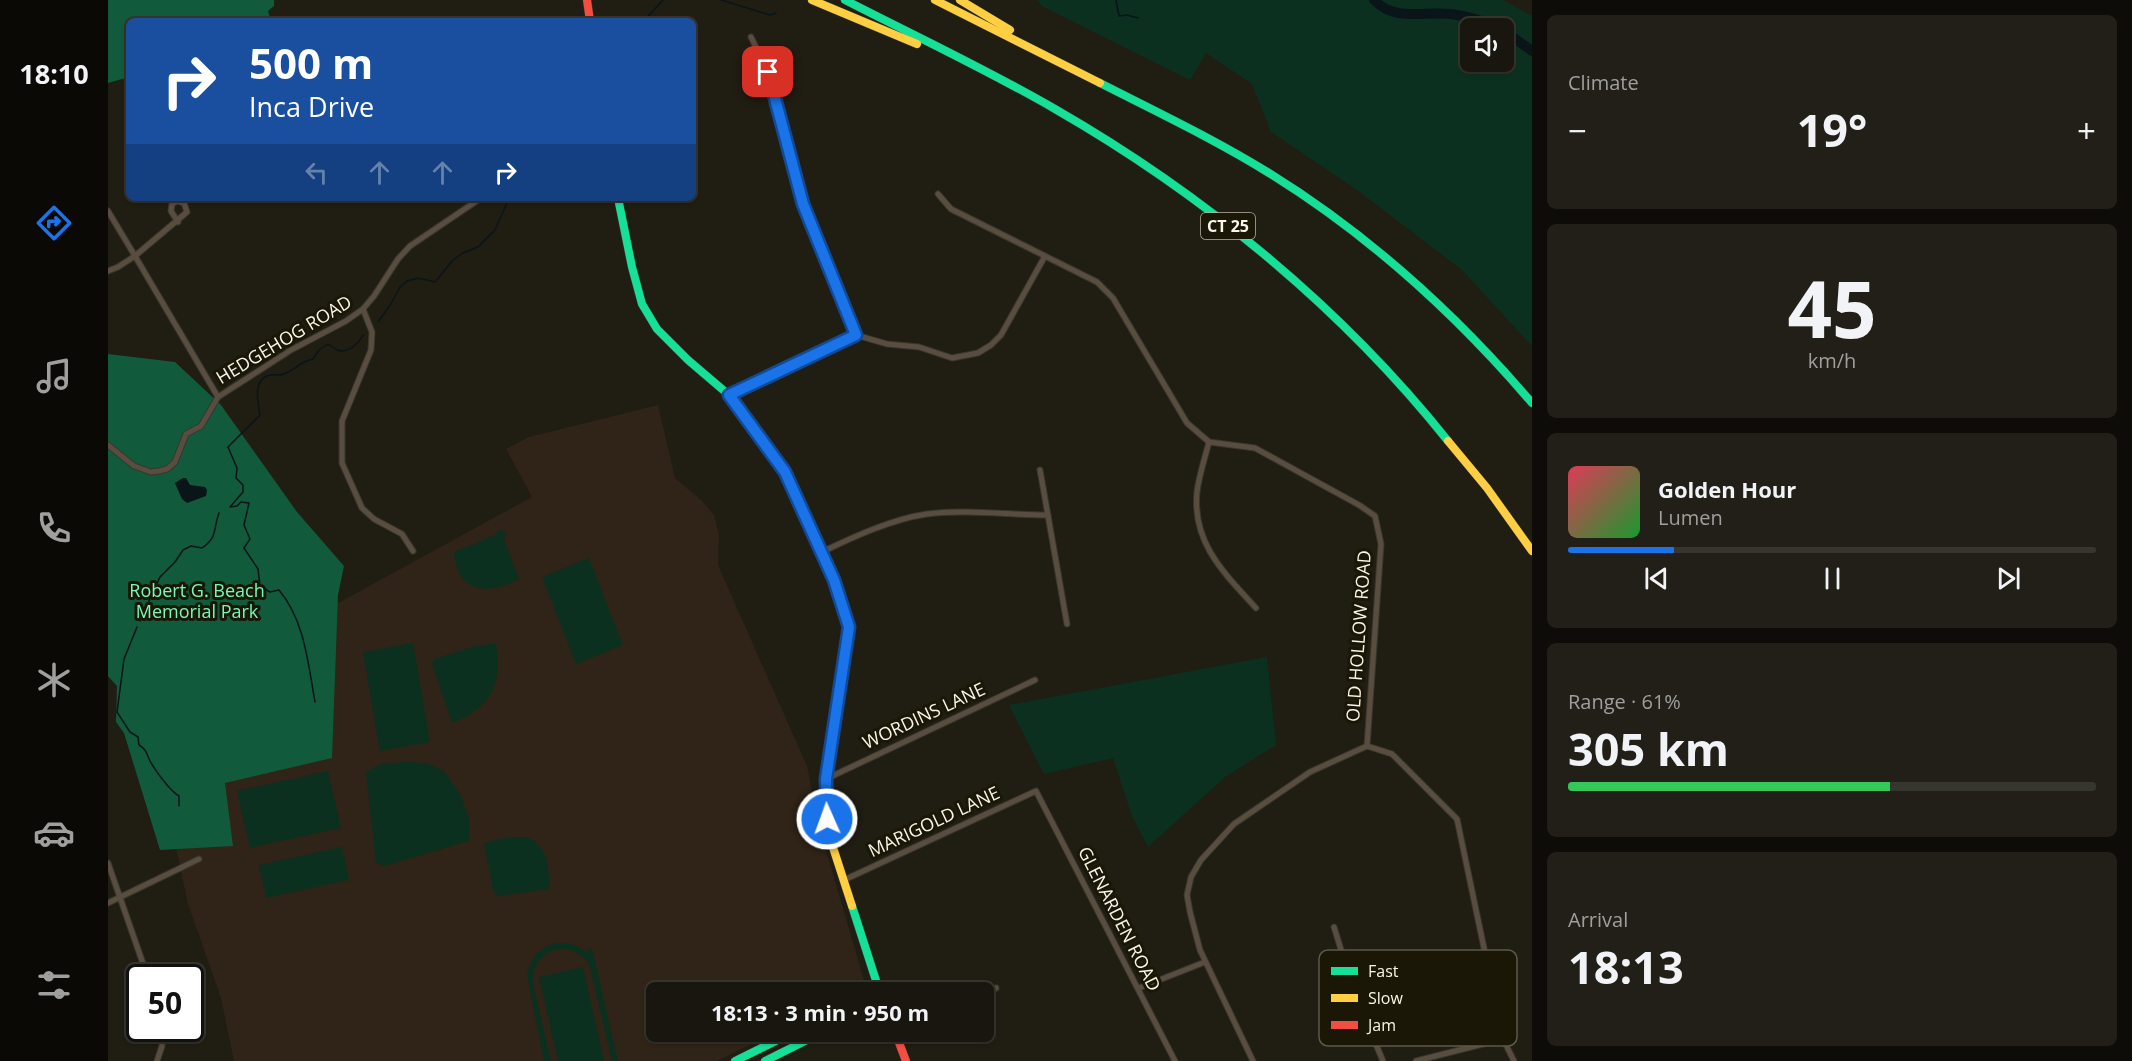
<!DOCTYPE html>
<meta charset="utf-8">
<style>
body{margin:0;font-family:"Open Sans",sans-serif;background:#211f17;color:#f1f3f6;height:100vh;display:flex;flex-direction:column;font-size:22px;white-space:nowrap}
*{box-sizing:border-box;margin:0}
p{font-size:20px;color:#9f9f9e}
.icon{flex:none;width:33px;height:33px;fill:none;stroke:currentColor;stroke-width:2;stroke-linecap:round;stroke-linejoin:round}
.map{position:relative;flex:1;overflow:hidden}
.panel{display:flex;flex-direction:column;gap:15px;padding:15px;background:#0d0c08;width:600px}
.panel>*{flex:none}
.guide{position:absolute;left:18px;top:18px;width:570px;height:183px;border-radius:9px;box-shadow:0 2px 4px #0004,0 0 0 2px #36352e;background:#1a4fa0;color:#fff;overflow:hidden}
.fabs{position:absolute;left:1352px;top:18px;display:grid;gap:12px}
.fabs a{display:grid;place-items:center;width:54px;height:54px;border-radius:9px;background:#18160e;box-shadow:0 2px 4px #0004,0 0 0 2px #36352e;font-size:30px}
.speed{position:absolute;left:18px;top:964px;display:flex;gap:12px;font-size:30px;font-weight:700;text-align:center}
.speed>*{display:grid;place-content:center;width:78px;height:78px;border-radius:50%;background:#18160e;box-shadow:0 2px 4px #0004,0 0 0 2px #36352e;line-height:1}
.speed .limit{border:3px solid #111;border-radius:9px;background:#fff;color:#111}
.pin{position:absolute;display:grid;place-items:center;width:51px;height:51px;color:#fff;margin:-26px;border-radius:12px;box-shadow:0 3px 9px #0006}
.me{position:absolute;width:66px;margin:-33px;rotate:358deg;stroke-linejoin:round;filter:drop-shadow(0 0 4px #0008)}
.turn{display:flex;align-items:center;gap:21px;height:126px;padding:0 24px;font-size:27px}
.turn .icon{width:78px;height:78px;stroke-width:2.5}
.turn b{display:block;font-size:42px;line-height:51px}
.lanes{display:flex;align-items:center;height:57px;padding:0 24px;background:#0003;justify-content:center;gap:30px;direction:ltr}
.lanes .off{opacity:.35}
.big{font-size:45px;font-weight:700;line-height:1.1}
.panel .tile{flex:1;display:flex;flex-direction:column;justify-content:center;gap:9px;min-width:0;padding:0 21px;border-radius:9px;background:#211f17}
.panel .dial{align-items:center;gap:0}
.dial b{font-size:78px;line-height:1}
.song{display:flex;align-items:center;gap:18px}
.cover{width:72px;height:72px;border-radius:9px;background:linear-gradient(135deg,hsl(350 70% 55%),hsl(130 70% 35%))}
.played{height:6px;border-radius:3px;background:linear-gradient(90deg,#1a73e8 20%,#36352e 20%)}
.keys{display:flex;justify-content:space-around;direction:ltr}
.heat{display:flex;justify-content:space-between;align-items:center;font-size:33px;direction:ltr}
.charge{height:9px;border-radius:4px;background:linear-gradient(90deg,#34c759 61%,#36352e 0)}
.trip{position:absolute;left:538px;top:982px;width:348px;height:60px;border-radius:9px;background:#18160e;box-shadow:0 2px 4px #0004,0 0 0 2px #36352e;font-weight:700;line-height:60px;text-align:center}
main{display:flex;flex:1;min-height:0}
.tabs{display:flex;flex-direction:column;width:108px;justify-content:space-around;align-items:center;background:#0a0906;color:#9f9f9e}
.tabs .icon{width:42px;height:42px}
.tabs .selected{color:#1a73e8}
.tabs b{font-size:27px;color:#f1f3f6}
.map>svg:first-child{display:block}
</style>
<main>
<nav class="tabs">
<b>18:10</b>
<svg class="icon selected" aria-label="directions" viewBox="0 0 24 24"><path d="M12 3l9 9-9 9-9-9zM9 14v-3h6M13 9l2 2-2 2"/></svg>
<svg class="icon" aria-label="music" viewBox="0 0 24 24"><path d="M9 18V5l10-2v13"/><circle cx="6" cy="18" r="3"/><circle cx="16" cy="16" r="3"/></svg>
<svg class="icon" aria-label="phone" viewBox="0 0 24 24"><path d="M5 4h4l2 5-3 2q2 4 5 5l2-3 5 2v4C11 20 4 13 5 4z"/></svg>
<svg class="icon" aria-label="climate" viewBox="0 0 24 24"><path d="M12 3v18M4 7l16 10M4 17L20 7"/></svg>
<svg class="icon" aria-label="car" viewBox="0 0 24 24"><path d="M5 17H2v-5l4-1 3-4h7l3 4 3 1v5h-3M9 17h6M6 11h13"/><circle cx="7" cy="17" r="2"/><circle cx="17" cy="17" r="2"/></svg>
<svg class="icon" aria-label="filters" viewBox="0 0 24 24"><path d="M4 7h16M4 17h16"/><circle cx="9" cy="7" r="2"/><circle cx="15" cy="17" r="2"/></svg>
</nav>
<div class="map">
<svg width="1424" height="1061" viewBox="0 0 1424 1061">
<rect width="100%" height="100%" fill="#201d13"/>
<polygon fill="#302317" points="550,405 567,478 594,501 606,515 611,535 610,565 699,766 712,830 756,980 753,991 749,993 549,993 549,1032 668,1032 609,1061 126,1061 113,998 80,904 64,829 190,625 424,497 398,449 421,437"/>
<g fill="#0c301f" fill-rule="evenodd">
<path d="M929 0H1395L1424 16V346L1354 270 1249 190 1163 132 1144 84 1098 53 1082 80 934 6ZM1362 28H1395V62H1362Z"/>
<path d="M392 529 398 532 396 539 411 579C380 596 349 593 346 552L387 535Z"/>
<polygon points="481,558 515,645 468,664 434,577"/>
<polygon points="305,643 322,742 272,751 255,652"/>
<path d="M388 643C395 683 383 708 344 723L324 664 327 659 364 647Z"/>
<polygon points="1159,657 1168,745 1117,777 1040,847 1024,816 1005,758 936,774 901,705"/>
<polygon points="296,762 319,763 336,771 352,794 361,819 361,841 276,866 268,863 258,772 273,764"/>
<polygon points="220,771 233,828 142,848 129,791"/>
<path d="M396 838C403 838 414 836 420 838 440 845 442 872 441 889L390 896 385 890 376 843Z"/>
<polygon points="234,847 241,880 158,898 151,865"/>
<path d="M447 943 464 944 479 952V949L484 948 510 1061H504L482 967C465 935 421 949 425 984L443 1061H436L419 975C421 959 431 948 447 943Z"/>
<polygon points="475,967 496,1061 450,1061 431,977"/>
</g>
<g fill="#125a3c">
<polygon points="0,0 166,0 166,6 160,11 163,21 21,21 21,77 0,83"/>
<polygon points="0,354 67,362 113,405 189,512 236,566 230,595 224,758 117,783 125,846 52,850 16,733 8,722 9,686 0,676"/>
</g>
<polygon fill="#091519" points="75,478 78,478 82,485 97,487 99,490 98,496 79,503 74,499 67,483"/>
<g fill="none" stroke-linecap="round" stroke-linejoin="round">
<g stroke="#091519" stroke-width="1.5">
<polyline points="613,0 662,15 668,13"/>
<polyline points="1008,0 1011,16 1019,15 1030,18"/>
<polyline points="536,21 555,0"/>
<polyline points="270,322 283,304 292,287 299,281 310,278 327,282 345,260 355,253 370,247 387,230 401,198"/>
<path d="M32 621 52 577 67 562 75 550 83 546 94 548C110 537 105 529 111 513"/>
<path d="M29 627 16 659 9 712 22 732 30 737 31 745C39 750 38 753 42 761 47 770 62 791 71 796V806"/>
<path d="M207 702C200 664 197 621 171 590L162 592 152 586 150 569 136 548 142 539 136 525 141 503 133 502 129 506 122 507 135 492V485L128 478 129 468 120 447 152 415C150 402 144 379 162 375 167 374 172 376 176 374 187 370 193 361 205 359L211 350 220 344C223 346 226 348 229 350 240 354 251 343 255 335"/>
</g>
<g stroke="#091519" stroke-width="10">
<path d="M1266 0C1286 22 1317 11 1343 14 1361 16 1375 21 1392 28"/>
<polyline points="1395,30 1424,51"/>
</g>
<defs>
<g id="street">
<polyline points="643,37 660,72 695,204 748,335"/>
<polyline points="830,194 843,209 989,282 1005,298 1079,423 1101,442 1147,448 1251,505 1267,516 1273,544 1259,746"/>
<polyline points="0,211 27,256 10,267 0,271"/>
<polyline points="70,222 63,211 64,204 69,201 76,203 79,212 27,256 110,397"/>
<polyline points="255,309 264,332 263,350 234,421 234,463 254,508 266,519 294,534 305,551"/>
<polyline points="748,335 779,344 811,347 844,358 870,353 883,345 893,335 937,256"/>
<polyline points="621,395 748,335"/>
<path d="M1101 442C1097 458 1091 475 1089 492 1084 543 1116 573 1148 608"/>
<polyline points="0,445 26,466 43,472 51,471 59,469 67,462 78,434 93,426 110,397 183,350 238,321 255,309 266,296 290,259 302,246 373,198"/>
<polyline points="932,470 959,624"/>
<path d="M714 552C745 537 784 519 819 514 858 509 900 515 940 515"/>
<polyline points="718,779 927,680"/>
<polyline points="0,863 40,978"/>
<polyline points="736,880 928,791 1067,1061"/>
<polyline points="0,903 91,859"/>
<polyline points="1226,927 1247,995 1275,1061"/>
<polyline points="1031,988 1097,962"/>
<polyline points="876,994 888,988"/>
<polyline points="49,1061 54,1046 54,1029"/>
<polyline points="1145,1061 1092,950 1082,912 1079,895 1083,877 1093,860 1126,824 1202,772 1259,746 1284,754 1349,819 1395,1039 1406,1061"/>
<polyline points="1308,1061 1395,1039"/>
</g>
<g id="fast">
<path d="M737 0C807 36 878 69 947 109 1095 194 1233 307 1340 441"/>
<path d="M992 83C1049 112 1106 139 1161 173 1261 235 1348 314 1424 403"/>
<polyline points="510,198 524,267 534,304 549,329 580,360 621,395 677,472 726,580 741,627 729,704"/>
<polyline points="744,906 772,993"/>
<polyline points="627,1061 686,1032"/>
<polyline points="657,1061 715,1032"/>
</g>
<g id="slow">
<polyline points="704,0 809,44"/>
<polyline points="827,0 992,83"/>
<polyline points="852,0 902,30"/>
<polyline points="1340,441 1379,488 1424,551"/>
<polyline points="729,704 718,779 720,832 744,906"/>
</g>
<g id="jam">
<polyline points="479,0 482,21"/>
<polyline points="787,1032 798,1061"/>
</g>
</defs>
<use href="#street" stroke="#39362e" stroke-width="7"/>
<use href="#fast" stroke="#39362e" stroke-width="9"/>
<use href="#slow" stroke="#39362e" stroke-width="9"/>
<use href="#jam" stroke="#39362e" stroke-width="9"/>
<use href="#street" stroke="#594d40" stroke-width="5"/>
<use href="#fast" stroke="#16e098" stroke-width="8"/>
<use href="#slow" stroke="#ffcf43" stroke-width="8"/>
<use href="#jam" stroke="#f24e42" stroke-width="8"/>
</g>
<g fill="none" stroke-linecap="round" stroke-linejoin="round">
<defs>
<polyline id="route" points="660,72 695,204 748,335 621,395 677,472 726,580 741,627 718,779 719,819"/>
</defs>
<use href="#route" stroke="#114b97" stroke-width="15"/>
<use href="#route" stroke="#1a73e8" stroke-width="10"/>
</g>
<g text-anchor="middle" stroke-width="6" stroke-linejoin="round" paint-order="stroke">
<rect fill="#1b1706" stroke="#b6b2a5" stroke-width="1.5" x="1093" y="213" width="54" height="26" rx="4.5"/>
<g font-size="16" font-weight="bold" fill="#f8f5e9">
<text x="1120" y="232">CT 25</text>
</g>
<g font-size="18" fill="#f8f5e9" stroke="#1b1706">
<text transform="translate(176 340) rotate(-31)" y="6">HEDGEHOG ROAD</text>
<text transform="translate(1251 636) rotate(-86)" y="6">OLD HOLLOW ROAD</text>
<text transform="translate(816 716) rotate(-25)" y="6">WORDINS LANE</text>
<text transform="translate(826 822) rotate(-25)" y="6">MARIGOLD LANE</text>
<text transform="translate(1011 919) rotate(63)" y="6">GLENARDEN ROAD</text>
</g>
<g font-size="18" fill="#76f9bc" stroke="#1b1706">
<text x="89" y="597">Robert G. Beach<tspan x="89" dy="21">Memorial Park</tspan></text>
</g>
</g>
<rect x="1211" y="950" width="198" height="96" rx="9" fill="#1b1706" stroke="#5d5a4a" stroke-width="1.5"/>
<rect x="1223" y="967" width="27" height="8" fill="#16e098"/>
<rect x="1223" y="994" width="27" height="8" fill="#ffcf43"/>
<rect x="1223" y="1021" width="27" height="8" fill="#f24e42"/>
<g font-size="16" fill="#f8f5e9">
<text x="1260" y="977">Fast</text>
<text x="1260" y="1004">Slow</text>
<text x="1260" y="1031">Jam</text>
</g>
</svg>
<div class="fabs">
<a><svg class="icon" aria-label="sound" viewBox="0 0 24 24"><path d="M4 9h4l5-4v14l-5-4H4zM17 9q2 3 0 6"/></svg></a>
</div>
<div class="speed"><div class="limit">50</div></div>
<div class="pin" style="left:660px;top:72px;background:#d93025"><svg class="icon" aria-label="arrive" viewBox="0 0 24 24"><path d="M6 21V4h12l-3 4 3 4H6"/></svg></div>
<svg class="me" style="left:719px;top:819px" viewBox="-20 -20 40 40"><circle r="17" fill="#1a73e8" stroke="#fff" stroke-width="3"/><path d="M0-11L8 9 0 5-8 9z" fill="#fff"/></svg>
<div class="trip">18:13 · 3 min · 950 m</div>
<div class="guide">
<div class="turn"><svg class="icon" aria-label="right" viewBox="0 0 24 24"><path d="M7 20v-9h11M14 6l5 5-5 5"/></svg><div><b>500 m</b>Inca Drive</div></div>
<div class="lanes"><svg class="icon off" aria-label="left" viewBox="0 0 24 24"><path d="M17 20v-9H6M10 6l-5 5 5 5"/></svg><svg class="icon off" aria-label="ahead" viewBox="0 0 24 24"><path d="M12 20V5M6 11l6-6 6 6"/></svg><svg class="icon off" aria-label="ahead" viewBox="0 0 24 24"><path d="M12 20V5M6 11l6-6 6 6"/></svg><svg class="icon" aria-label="right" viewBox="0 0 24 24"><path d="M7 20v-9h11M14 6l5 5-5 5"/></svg></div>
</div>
</div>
<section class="panel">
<div class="tile"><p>Climate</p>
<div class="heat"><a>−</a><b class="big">19°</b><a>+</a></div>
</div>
<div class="tile dial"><b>45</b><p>km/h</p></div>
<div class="tile">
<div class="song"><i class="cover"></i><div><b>Golden Hour</b><p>Lumen</p></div></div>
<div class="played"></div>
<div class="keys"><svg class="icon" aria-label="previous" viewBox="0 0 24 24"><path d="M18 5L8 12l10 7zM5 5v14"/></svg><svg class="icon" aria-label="pause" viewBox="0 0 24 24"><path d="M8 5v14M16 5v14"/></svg><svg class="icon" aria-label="next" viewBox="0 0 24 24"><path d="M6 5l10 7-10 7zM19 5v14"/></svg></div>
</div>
<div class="tile"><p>Range · 61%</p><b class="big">305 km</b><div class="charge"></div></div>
<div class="tile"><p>Arrival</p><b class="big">18:13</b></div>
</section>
</main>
